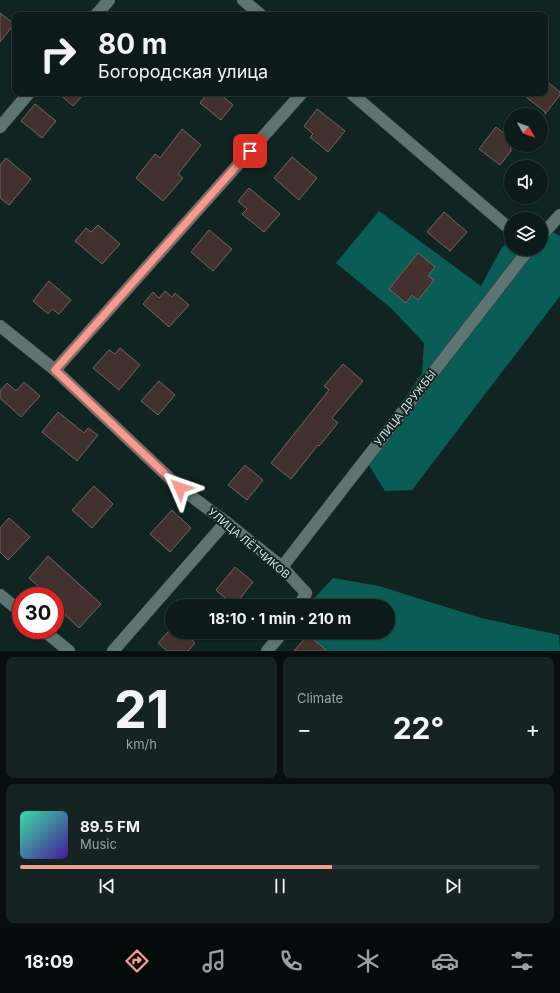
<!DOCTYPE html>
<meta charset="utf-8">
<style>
body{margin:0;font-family:Inter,sans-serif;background:#152423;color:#f1f3f6;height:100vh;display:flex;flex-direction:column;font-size:15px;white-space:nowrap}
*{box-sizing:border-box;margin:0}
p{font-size:13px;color:#9aa1a2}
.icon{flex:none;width:22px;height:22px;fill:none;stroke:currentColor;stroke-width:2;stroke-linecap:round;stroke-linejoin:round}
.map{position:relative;height:651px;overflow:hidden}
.panel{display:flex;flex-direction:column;gap:6px;padding:6px;background:#070f0e;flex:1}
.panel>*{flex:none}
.banner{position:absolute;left:12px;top:12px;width:536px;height:84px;border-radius:8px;box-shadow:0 1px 3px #0004,0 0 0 1px #2c3939;background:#0c1b1a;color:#f1f3f6;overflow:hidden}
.needle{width:26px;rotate:130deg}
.buttons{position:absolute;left:504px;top:108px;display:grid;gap:8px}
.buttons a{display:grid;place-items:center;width:44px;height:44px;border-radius:50%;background:#0c1b1a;box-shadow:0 1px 3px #0004,0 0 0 1px #2c3939;font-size:20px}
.speed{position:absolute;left:12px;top:587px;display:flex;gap:8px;font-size:20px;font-weight:700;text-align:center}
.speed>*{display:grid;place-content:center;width:52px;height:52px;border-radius:50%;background:#0c1b1a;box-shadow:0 1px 3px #0004,0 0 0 1px #2c3939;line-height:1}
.speed .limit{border:6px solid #d22;background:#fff;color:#111}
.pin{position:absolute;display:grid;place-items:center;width:34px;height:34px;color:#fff;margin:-17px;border-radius:8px;box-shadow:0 2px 6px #0006}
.me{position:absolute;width:44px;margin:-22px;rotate:313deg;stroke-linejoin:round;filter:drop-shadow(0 0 3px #0008)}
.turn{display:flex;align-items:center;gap:14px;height:84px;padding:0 20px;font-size:18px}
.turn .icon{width:52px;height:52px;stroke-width:2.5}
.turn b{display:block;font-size:28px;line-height:34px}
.big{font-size:30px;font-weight:700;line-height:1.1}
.panel .card{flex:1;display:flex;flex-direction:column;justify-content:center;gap:6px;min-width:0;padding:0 14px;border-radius:8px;background:#152423}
.panel .dial{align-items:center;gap:0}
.dial b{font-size:52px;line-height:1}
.song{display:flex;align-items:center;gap:12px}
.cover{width:48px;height:48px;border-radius:6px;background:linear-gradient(135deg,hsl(160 70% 55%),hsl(260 70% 35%))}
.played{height:4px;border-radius:2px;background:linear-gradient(90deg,#f59c90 60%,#2c3939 60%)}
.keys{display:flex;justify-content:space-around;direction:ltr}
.heat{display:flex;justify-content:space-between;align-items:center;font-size:22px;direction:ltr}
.panel .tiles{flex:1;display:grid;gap:6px;grid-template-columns:1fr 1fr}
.card:last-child{grid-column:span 2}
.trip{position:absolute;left:165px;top:599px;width:230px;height:40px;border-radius:20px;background:#0c1b1a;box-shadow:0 1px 3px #0004,0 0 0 1px #2c3939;font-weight:700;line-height:40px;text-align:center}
.tabs{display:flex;height:64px;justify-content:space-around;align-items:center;background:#050b0a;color:#9aa1a2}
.tabs .icon{width:28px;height:28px}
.tabs .active{color:#f59c90}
.tabs b{font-size:18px;color:#f1f3f6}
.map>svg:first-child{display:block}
</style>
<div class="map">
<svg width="560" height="651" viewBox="0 0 560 651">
<rect width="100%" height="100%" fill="#102422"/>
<g fill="#0a5c56">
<polygon points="379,211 481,286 502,247 511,242 511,249 541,249 541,226 560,236 560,296 412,490 385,491 363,456 422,374 424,343 392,309 336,263"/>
<polygon points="333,578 379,586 481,618 559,635 560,651 322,651 313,644 309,632 388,632 388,606 307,606"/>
</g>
<g fill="#43312f" stroke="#776360">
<polygon points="0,13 14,24 0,42"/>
<polygon points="545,80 560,92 560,95 545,114 545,112 521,93 545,93"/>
<polygon points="58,93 85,93 73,106"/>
<polygon points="208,93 219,93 233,105 221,120 200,103"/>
<polygon points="35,104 56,121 42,138 21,121"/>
<polygon points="317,109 345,131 328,152 310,137 313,134 304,126"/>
<polygon points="496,127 511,139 511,151 500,165 479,149"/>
<polygon points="182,129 201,145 178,174 183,178 163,201 136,178 155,154 160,158"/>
<polygon points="292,157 317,178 299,200 274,178"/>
<polygon points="6,158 31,179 9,205 0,198 0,165"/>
<polygon points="249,188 280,214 264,232 242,214 247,209 238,201"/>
<polygon points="444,212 467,232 450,251 427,232"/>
<polygon points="98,225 120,244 102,264 75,241 86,228 91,232"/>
<polygon points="209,230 232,249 213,271 191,252"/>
<polygon points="418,253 435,267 428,276 434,280 418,300 412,295 406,303 389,289"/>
<polygon points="49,281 71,300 59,314 52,309 48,314 33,301"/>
<polygon points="165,291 172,297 175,293 189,305 169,327 143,304 153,292 159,298"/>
<polygon points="120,348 140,365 119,390 93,368 109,350 115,354"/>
<polygon points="343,364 363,381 332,418 338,423 319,446 318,445 291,479 271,463 329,390 324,386"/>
<polygon points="159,381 175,395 158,415 141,401"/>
<polygon points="24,382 40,396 21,417 0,398 0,391 7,383 16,391"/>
<polygon points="58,412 84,433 88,428 98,435 77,461 42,432"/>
<polygon points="245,465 263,480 247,500 228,485"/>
<polygon points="94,486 113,504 92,528 72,510"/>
<polygon points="172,510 191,528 170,552 150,534"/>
<polygon points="9,518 30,537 8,560 0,552 0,528"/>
<polygon points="48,556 101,604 79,628 60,610 62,607 55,601 55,596 49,596 29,578"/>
<polygon points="235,567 253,582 234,606 216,590"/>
<polygon points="168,632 184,632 195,643 188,651 167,651 158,643"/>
<polygon points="308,635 327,651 294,651"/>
</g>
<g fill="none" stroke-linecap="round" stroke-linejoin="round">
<defs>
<g id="minor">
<polyline points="243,0 261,15"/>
<polyline points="96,15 109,0"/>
<polyline points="351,93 511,230"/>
<polyline points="0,127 29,93"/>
<polyline points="541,236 560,215"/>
<polyline points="0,326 55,370 180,488 226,522 282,567 306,593 299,606"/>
<polyline points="55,370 302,93"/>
<polyline points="282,567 529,249"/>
<polyline points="0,595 21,612"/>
<polyline points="43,630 69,651"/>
<polyline points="113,651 226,522"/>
<polyline points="267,651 283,632"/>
</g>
</defs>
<use href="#minor" stroke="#2f3c3b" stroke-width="13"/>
<use href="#minor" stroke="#5e7471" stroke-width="12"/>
</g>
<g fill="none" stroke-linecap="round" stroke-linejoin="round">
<defs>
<polyline id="route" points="180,488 55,370 250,151"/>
</defs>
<use href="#route" stroke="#9f655e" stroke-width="10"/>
<use href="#route" stroke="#f59c90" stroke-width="7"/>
</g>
<g text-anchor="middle" stroke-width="4" stroke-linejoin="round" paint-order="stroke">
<g font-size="11" fill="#d5e2e0" stroke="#102422">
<text transform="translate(405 408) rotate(-52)" y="4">УЛИЦА ДРУЖБЫ</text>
<text transform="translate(249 543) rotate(40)" y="4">УЛИЦА ЛЁТЧИКОВ</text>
</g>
</g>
</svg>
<div class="buttons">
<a><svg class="needle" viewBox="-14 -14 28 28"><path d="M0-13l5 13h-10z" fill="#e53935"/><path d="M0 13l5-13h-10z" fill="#9aa1a2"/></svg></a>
<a><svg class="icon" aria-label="sound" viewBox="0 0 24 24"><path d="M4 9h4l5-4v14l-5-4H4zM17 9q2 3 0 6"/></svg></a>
<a><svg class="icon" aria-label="layers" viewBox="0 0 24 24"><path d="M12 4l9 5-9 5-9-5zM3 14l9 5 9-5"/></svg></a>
</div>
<div class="speed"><div class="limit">30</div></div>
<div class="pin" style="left:250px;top:151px;background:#d93025"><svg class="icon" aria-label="arrive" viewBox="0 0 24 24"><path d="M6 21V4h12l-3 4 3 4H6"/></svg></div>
<svg class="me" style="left:180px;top:488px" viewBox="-20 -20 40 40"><path d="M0-17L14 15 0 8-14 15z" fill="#f59c90" stroke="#fff" stroke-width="4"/></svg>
<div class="trip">18:10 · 1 min · 210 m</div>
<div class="banner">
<div class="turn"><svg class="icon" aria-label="right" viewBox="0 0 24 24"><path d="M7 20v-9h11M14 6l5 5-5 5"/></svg><div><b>80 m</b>Богородская улица</div></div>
</div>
</div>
<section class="panel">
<div class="tiles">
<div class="card dial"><b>21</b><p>km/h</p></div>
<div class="card"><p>Climate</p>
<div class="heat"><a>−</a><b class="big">22°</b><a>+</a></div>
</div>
<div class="card">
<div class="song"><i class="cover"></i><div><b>89.5 FM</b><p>Music</p></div></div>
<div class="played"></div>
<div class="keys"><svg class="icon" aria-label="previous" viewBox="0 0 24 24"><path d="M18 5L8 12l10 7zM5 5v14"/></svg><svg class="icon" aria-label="pause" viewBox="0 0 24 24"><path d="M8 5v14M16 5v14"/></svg><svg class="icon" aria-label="next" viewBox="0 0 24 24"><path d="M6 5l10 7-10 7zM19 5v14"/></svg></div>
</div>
</div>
</section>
<nav class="tabs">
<b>18:09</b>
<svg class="icon active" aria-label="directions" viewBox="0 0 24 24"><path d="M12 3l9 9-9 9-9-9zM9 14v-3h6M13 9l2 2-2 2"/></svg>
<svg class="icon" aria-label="music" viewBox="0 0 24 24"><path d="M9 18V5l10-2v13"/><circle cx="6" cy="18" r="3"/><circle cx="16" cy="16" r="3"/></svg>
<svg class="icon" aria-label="phone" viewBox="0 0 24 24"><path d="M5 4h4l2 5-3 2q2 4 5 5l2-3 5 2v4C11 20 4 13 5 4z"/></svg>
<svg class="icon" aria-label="climate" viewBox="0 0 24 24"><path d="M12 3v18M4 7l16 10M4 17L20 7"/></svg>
<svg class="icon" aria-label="car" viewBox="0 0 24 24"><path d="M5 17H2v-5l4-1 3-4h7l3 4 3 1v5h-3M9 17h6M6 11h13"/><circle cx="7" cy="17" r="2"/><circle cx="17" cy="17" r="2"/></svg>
<svg class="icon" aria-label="filters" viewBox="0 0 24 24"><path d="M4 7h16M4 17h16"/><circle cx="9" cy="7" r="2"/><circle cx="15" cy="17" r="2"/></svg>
</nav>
